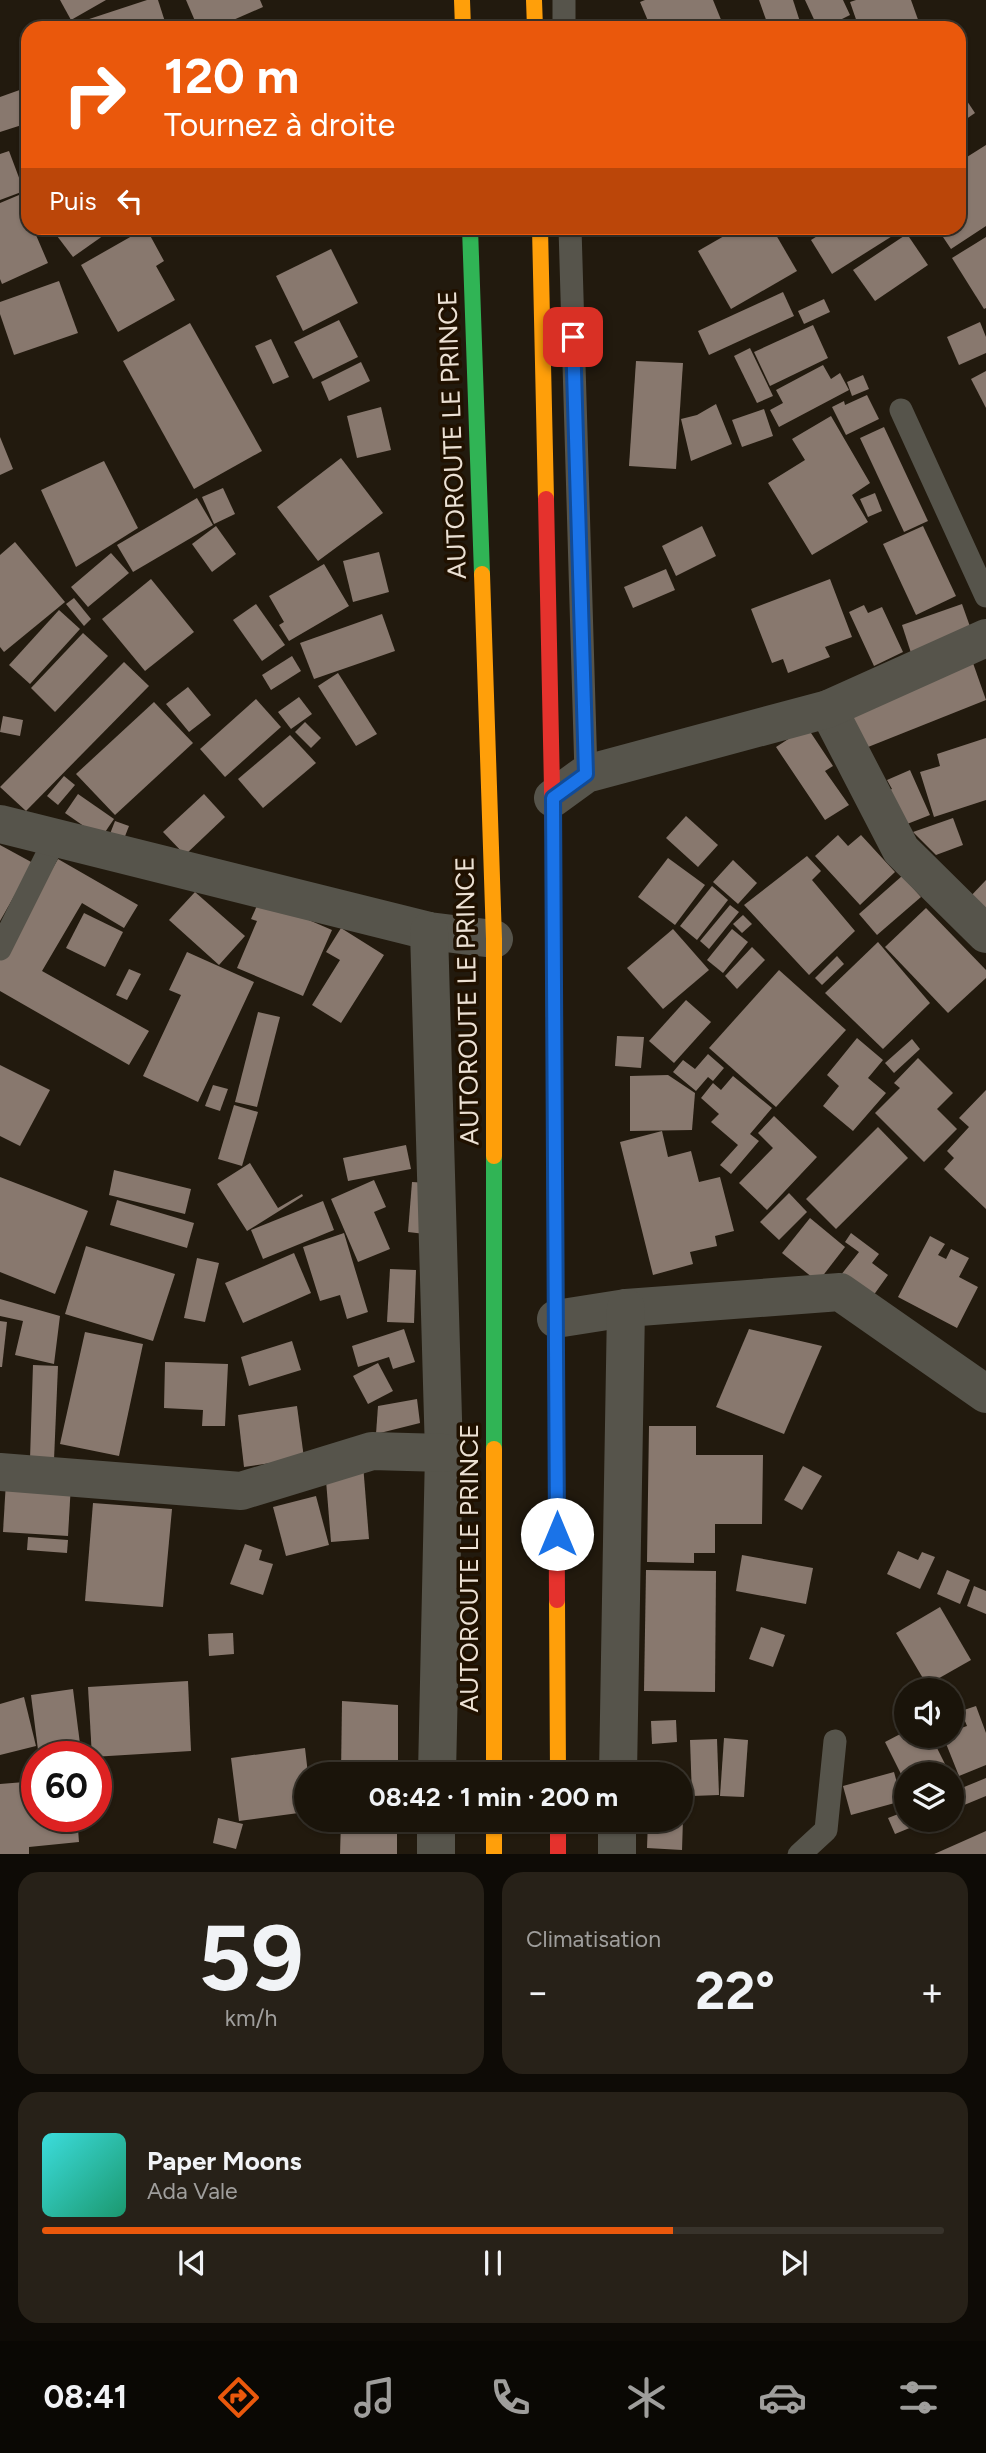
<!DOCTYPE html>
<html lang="fr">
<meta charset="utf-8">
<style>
body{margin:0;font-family:Figtree,sans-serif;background:#272118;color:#f1f3f6;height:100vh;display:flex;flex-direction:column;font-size:26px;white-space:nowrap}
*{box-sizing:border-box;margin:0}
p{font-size:23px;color:#9f9e9c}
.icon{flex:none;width:38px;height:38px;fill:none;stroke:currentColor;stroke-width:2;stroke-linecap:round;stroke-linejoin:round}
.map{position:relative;height:1854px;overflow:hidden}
.details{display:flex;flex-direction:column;gap:18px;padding:18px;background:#0e0b06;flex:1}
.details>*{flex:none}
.guide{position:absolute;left:21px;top:21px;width:945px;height:214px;border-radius:21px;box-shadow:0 2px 5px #0004,0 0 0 2px #38332b;background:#ea580c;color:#fff;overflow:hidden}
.fabs{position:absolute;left:894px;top:1678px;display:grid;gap:14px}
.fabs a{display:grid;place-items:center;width:70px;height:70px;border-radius:50%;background:#1a140a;box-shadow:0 2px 5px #0004,0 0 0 2px #38332b;font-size:35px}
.speed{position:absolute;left:21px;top:1741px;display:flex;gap:14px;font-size:35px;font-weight:700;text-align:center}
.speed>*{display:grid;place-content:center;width:91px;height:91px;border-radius:50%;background:#1a140a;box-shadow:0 2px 5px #0004,0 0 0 2px #38332b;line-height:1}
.speed .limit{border:10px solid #d22;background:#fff;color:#111}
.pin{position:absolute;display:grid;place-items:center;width:60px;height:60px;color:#fff;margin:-30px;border-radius:14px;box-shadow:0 4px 10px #0006}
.me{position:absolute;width:77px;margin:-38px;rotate:0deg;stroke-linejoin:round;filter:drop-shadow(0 0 5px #0008)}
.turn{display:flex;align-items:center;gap:24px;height:147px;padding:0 28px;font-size:32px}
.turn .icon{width:91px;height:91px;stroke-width:2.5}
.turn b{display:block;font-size:49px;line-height:60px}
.then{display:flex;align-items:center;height:66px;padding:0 28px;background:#0003;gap:14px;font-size:26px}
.big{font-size:52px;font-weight:700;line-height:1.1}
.details .card{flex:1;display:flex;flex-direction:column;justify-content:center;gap:10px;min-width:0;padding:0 24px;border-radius:21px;background:#272118}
.details .dial{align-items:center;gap:0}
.dial b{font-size:91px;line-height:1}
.song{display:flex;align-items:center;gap:21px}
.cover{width:84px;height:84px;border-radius:10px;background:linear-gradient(135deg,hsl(180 70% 55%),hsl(160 70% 35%))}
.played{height:7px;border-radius:4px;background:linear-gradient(90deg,#ea580c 70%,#38332b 70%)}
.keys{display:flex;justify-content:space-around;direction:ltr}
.heat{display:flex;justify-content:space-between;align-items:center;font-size:38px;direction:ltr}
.details .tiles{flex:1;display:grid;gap:18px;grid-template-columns:1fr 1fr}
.card:last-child{grid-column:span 2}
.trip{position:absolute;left:294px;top:1762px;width:399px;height:70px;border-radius:35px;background:#1a140a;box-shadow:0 2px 5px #0004,0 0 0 2px #38332b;font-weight:700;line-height:70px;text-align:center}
.dock{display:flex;height:112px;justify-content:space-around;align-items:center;background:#0a0804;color:#9f9e9c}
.dock .icon{width:49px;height:49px}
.dock .on{color:#ea580c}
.dock b{font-size:32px;color:#f1f3f6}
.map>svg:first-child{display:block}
</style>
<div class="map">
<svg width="986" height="1855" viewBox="0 0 986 1855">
<rect width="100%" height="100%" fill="#221a0e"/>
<g fill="#88786e">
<polygon points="60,0 106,0 71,20"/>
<polygon points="147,0 158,0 167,28 79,28 77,23"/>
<polygon points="186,0 260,0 263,7 215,28 198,28"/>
<polygon points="645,0 713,0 724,27 651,28 640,2"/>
<polygon points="759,0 793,0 802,28 769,28"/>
<polygon points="805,0 843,0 850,15 824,28 818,28"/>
<polygon points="856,0 911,0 921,28 859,28 850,2"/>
<polygon points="28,87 28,123 0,132 0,97"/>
<polygon points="963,95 975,113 959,124 959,98"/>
<polygon points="986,145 986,226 951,249 937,228 959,228 959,162"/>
<polygon points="9,151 24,191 0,200 0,154"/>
<polygon points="19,195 28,216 28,228 33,228 48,263 2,284 0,279 0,203"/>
<polygon points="51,228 114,228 73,257"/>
<polygon points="146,228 164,261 156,266 175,300 118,332 81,265"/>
<polygon points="738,228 772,228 797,271 731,309 698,251"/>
<polygon points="830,228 905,228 832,274 811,240"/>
<polygon points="907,234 928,265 875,301 853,270"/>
<polygon points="986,237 986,308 984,309 952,258"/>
<polygon points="331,249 358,303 303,331 276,276"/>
<polygon points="59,281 78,333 14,355 0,314 0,302"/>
<polygon points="783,292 794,316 709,355 698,331"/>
<polygon points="824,299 830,312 804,324 798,311"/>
<polygon points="339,320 358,357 313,379 294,342"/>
<polygon points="980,322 986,337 986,353 959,365 947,337"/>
<polygon points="190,323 262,451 194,489 123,361"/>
<polygon points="813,325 828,358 770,386 754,352"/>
<polygon points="271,339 289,377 273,384 255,346"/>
<polygon points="750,348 773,396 757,403 734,356"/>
<polygon points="636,361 683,363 676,469 629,466"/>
<polygon points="361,362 370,381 329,401 321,382"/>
<polygon points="823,365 831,379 840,373 849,390 779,427 770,410 783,403 776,390"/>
<polygon points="986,371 986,408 971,379"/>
<polygon points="863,375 869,389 852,396 847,382"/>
<polygon points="867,395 879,419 846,435 832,407 844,401 845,405"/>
<polygon points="716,404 732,444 691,461 681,419 697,415"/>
<polygon points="381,407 391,450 357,458 347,416"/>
<polygon points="764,409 773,436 742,447 732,420"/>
<polygon points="831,416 870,483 852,495 868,522 812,555 768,483 805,460 792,439"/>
<polygon points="884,427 928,521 904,532 860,438"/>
<polygon points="0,437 13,469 0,475"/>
<polygon points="341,458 383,513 318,561 277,507"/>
<polygon points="104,461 138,528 76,567 41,490"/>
<polygon points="223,488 235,514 214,524 202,497"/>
<polygon points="875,493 882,511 868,517 860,499"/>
<polygon points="197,498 213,525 133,572 117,545"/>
<polygon points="216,526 236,554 212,572 192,544"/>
<polygon points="702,526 716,556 676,576 662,546"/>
<polygon points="923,526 956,596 916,615 883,544"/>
<polygon points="15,542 65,602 4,652 0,647 0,555"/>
<polygon points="379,552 389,592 353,602 343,561"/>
<polygon points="111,553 129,573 88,607 71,587"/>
<polygon points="324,564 349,606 289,641 279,625 284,622 269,596"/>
<polygon points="666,569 675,590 633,608 624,587"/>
<polygon points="151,579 194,632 145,671 102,619"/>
<polygon points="830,579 852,637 825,647 830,657 788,673 783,659 772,663 751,609"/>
<polygon points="74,598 91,619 84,626 66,604"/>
<polygon points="256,604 285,645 262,661 233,620"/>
<polygon points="962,604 973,635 912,656 902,625"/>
<polygon points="864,605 868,613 882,607 903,652 874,666 849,612"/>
<polygon points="59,610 80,629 30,684 9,665"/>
<polygon points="382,614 395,651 314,679 300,643"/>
<polygon points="83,633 108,656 55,712 31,688"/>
<polygon points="292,656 301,671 271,690 262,675"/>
<polygon points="124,662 149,686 26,811 0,787"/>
<polygon points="973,663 986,700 853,753 838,716"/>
<polygon points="338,673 377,734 356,746 318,686"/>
<polygon points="188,687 211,715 189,732 166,704"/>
<polygon points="299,697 312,714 291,729 278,712"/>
<polygon points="256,699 281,727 225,777 200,749"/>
<polygon points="154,702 193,743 115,815 76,774"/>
<polygon points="3,716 23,720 20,736 0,732"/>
<polygon points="305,722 321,738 311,748 295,732"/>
<polygon points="807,727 833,766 825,771 849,805 825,820 776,747"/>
<polygon points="290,735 316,763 263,808 238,779"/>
<polygon points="986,738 986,800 934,817 920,772 940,766 937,754"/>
<polygon points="910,770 930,815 902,826 887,791 892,789 887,780"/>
<polygon points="64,776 75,785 58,805 47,796"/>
<polygon points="78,794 114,819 101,838 65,813"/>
<polygon points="204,794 225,817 185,855 163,832"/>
<polygon points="686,816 718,845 698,867 666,838"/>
<polygon points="953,818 963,845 936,855 913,832"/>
<polygon points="115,821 129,826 122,844 108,839"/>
<polygon points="838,835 848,846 861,835 895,872 860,905 815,856"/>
<polygon points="0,845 33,863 0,921"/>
<polygon points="807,856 821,871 812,880 855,931 809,975 744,905"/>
<polygon points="668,858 705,885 675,925 638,897"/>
<polygon points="58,859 138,905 124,928 82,903 42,971 149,1031 129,1065 0,991 0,959"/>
<polygon points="733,860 757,883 738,904 713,882"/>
<polygon points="902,876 921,897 877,935 859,914"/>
<polygon points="986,880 986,915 968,899"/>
<polygon points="712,886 728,900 697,940 680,926"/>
<polygon points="195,892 245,936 219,965 169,920"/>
<polygon points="260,899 332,930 303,996 237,968 257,921 251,919"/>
<polygon points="730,905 739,912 709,949 700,941"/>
<polygon points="926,908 986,970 986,978 948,1013 885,947"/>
<polygon points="84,913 123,932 105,967 66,948"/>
<polygon points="743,915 752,924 742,933 733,924"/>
<polygon points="341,928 384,955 341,1023 312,1005 340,960 326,952"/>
<polygon points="673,929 709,970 663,1009 627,968"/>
<polygon points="732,929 748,942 723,973 707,960"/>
<polygon points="878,942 930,1003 883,1049 825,993"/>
<polygon points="752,947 765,960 737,989 725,976"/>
<polygon points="187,952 254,982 198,1102 143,1076 181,995 169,990"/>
<polygon points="837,956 844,964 822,985 815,978"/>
<polygon points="129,969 141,974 127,1000 116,995"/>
<polygon points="779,970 846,1030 776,1107 709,1048"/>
<polygon points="686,1000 711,1022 674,1063 649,1041"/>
<polygon points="258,1012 280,1017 257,1107 235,1102"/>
<polygon points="617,1036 644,1037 641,1068 615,1066"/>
<polygon points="857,1038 883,1060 868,1078 886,1093 853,1131 823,1106 839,1086 827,1075"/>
<polygon points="912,1039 920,1049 894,1073 885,1063"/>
<polygon points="708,1054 724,1068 713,1081 708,1077 696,1091 673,1072 683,1060 695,1069"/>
<polygon points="918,1058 953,1093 937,1109 957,1129 924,1162 875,1113 900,1088 894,1083"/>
<polygon points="0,1065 50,1090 20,1146 0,1136"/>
<polygon points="668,1075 695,1093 692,1130 630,1131 630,1076"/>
<polygon points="733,1076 772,1108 750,1134 759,1141 731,1174 720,1165 738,1145 711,1122 719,1114 701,1098 713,1083 721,1090"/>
<polygon points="213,1085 228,1089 220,1111 205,1106"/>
<polygon points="986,1090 986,1209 944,1169 954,1158 947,1151 969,1127 959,1118"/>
<polygon points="234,1105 258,1112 242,1166 218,1159"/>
<polygon points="774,1116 817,1157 767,1210 739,1183 773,1148 758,1133"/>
<polygon points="878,1127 908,1158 836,1229 806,1199"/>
<polygon points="662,1131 668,1157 691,1151 699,1182 720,1177 734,1231 715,1236 717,1246 690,1252 693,1264 653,1275 620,1142"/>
<polygon points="406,1145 411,1169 348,1181 343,1158"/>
<polygon points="250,1163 278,1208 302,1194 303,1196 247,1231 217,1184"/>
<polygon points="114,1170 191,1189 185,1214 109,1195"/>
<polygon points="0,1177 88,1211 55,1294 0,1272"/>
<polygon points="374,1180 386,1207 374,1212 390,1249 358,1262 331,1199"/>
<polygon points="412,1182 429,1183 425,1234 408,1232"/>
<polygon points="789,1193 807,1212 779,1240 760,1222"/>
<polygon points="117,1200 194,1223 187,1248 110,1225"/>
<polygon points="323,1201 334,1230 263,1259 251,1230"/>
<polygon points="810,1218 845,1247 818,1282 782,1253"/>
<polygon points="344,1233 368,1312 347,1319 340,1295 320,1301 303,1247"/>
<polygon points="851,1233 879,1254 872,1263 888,1275 868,1303 837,1280 859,1252 845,1242"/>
<polygon points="930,1236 945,1244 938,1255 946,1259 951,1249 969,1258 959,1277 978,1287 957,1328 898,1297"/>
<polygon points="86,1246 175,1274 153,1341 65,1314"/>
<polygon points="294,1253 311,1293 243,1323 225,1283"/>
<polygon points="197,1258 219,1263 205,1322 184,1318"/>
<polygon points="390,1269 416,1270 414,1323 387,1322"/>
<polygon points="0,1299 60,1316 54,1364 15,1355 23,1321 0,1316"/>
<polygon points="0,1321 7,1322 2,1367 0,1367"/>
<polygon points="404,1329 415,1362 393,1369 389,1357 358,1367 352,1346"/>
<polygon points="749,1329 822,1346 784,1434 716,1407"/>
<polygon points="85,1332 143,1344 119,1456 60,1444"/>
<polygon points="292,1341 301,1370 249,1386 241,1357"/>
<polygon points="165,1362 228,1364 225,1426 202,1426 203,1410 164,1408"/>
<polygon points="378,1363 393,1391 368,1404 353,1376"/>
<polygon points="33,1365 58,1366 54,1460 30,1459"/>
<polygon points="417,1399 420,1423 376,1434 378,1406"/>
<polygon points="297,1406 304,1458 244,1467 238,1415"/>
<polygon points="649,1426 696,1426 696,1455 763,1455 762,1524 715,1524 715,1553 694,1553 694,1563 647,1562"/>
<polygon points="363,1464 369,1539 331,1542 325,1468"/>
<polygon points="803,1466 822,1476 802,1510 784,1500"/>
<polygon points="6,1481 71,1484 68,1536 3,1532"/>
<polygon points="316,1496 329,1545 286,1556 273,1507"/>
<polygon points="93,1503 172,1509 163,1607 85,1601"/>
<polygon points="28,1537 68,1540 67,1553 27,1550"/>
<polygon points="245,1544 262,1550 259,1560 273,1564 263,1595 230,1584"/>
<polygon points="898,1551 918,1560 922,1552 935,1557 920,1589 887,1574"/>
<polygon points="742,1555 813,1568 806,1604 736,1591"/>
<polygon points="646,1570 716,1571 715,1692 644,1691"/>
<polygon points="947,1570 970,1580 960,1604 937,1594"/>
<polygon points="974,1586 986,1591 986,1614 967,1606"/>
<polygon points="940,1607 971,1660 927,1685 896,1633"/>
<polygon points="761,1627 785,1635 773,1667 749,1659"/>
<polygon points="233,1633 234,1654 209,1656 208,1634"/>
<polygon points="188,1681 191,1751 92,1757 88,1687"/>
<polygon points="73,1689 80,1744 38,1750 31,1695"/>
<polygon points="24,1697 36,1746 0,1755 0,1704"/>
<polygon points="342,1701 398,1705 398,1774 341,1774"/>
<polygon points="976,1706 986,1733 986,1765 959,1776 943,1736 952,1736 952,1731 967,1726 961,1711"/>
<polygon points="676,1720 677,1742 652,1744 651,1721"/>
<polygon points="906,1731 906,1736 931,1736 950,1774 906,1774 906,1784 885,1742"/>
<polygon points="724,1738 748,1740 744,1797 720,1796"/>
<polygon points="717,1739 719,1795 692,1796 690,1740"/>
<polygon points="305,1748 308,1774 306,1774 306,1812 239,1821 231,1758"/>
<polygon points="894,1772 902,1801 851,1815 843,1786"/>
<polygon points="986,1778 986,1796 952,1810 952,1792"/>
<polygon points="37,1781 37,1816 77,1816 79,1842 29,1847 29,1855 0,1855 0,1784"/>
<polygon points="906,1811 906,1820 929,1820 895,1834 888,1818"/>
<polygon points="218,1818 243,1824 236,1849 213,1843"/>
<polygon points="683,1819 682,1850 647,1848 648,1820"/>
<polygon points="341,1820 397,1820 397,1855 340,1855"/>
<polygon points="986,1831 986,1855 932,1855"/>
</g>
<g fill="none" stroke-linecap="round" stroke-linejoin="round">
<g stroke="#56544b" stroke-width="23">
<polyline points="564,0 564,28"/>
<polyline points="570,228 586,774"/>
<polyline points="901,410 986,596"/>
<polyline points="0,949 55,839"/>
<polyline points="799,1855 826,1830 835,1741"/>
</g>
<g stroke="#56544b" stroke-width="38">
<polyline points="828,709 901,850 986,934"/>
<polyline points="553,798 586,774 828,709 986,638"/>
<polyline points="0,824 429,931 494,939"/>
<polyline points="429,931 444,1453 437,1774"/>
<polyline points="556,1319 626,1308 840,1292 986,1394"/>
<polyline points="0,1472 241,1491 372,1451 444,1453"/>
<polyline points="618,1774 626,1308"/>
<polyline points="436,1855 436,1820"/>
<polyline points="617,1855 617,1820"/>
</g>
<g stroke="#30b455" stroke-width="16">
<polyline points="470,228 482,574"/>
<polyline points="553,837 555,1211"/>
<polyline points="494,1156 494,1449"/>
</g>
<g stroke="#ff9f0a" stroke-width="16">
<polyline points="462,0 463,28"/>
<polyline points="534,0 535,28"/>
<polyline points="540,228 546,499"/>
<polyline points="482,574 494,939 494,1156"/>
<polyline points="494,1449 494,1774"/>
<polyline points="557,1600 558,1774"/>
<polyline points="494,1820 494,1855"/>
</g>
<g stroke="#e5322d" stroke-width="16">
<polyline points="546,499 553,837"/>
<polyline points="555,1211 557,1600"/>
<polyline points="558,1820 558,1855"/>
</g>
</g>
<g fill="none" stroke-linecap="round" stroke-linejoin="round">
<defs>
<polyline id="route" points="557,1534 553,798 586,774 573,337"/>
</defs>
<use href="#route" stroke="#114b97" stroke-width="18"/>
<use href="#route" stroke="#1a73e8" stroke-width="12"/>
</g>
<g text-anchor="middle" stroke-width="7" stroke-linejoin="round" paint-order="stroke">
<g font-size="26" fill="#ece1d4" stroke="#201100">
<text transform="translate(452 435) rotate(-92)" y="9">AUTOROUTE LE PRINCE</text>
<text transform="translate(467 1001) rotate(-91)" y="9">AUTOROUTE LE PRINCE</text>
<text transform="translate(469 1568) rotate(-90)" y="9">AUTOROUTE LE PRINCE</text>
</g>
</g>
</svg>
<div class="fabs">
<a><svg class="icon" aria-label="sound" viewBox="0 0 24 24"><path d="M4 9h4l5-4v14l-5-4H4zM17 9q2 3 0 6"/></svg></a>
<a><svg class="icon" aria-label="layers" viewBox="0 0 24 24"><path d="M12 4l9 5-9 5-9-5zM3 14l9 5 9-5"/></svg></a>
</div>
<div class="speed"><div class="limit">60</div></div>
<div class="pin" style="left:573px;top:337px;background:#d93025"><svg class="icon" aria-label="arrive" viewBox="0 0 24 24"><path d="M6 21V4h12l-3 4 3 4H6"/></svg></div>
<svg class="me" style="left:557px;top:1534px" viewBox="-20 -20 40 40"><circle r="19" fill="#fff"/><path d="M0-13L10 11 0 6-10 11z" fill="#1a73e8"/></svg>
<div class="trip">08:42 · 1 min · 200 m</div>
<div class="guide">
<div class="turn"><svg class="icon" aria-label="right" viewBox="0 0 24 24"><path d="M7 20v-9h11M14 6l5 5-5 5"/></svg><div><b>120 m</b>Tournez à droite</div></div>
<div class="then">Puis<svg class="icon" aria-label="left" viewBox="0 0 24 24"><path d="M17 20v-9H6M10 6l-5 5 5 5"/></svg></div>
</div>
</div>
<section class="details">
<div class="tiles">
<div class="card dial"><b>59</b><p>km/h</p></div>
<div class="card"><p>Climatisation</p>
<div class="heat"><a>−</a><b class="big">22°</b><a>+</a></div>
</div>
<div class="card">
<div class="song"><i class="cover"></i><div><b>Paper Moons</b><p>Ada Vale</p></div></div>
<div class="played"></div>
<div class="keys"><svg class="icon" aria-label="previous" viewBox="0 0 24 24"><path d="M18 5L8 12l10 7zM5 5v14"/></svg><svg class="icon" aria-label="pause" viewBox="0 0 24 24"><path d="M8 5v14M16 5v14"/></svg><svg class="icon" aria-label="next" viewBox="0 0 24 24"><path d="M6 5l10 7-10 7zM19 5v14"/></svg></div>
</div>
</div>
</section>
<nav class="dock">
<b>08:41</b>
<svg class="icon on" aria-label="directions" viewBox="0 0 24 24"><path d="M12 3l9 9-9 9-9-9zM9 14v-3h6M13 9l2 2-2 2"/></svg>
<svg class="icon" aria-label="music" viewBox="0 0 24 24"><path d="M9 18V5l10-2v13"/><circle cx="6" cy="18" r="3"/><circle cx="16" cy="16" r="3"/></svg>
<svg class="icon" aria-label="phone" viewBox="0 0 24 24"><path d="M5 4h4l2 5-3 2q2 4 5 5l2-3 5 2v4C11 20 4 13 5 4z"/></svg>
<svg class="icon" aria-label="climate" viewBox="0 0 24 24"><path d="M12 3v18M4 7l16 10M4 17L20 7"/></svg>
<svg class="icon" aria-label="car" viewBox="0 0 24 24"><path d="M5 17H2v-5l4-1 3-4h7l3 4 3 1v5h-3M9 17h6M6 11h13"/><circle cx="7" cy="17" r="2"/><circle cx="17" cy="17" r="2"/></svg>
<svg class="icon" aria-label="filters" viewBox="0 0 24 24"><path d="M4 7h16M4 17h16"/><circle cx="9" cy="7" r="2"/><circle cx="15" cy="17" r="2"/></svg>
</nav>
